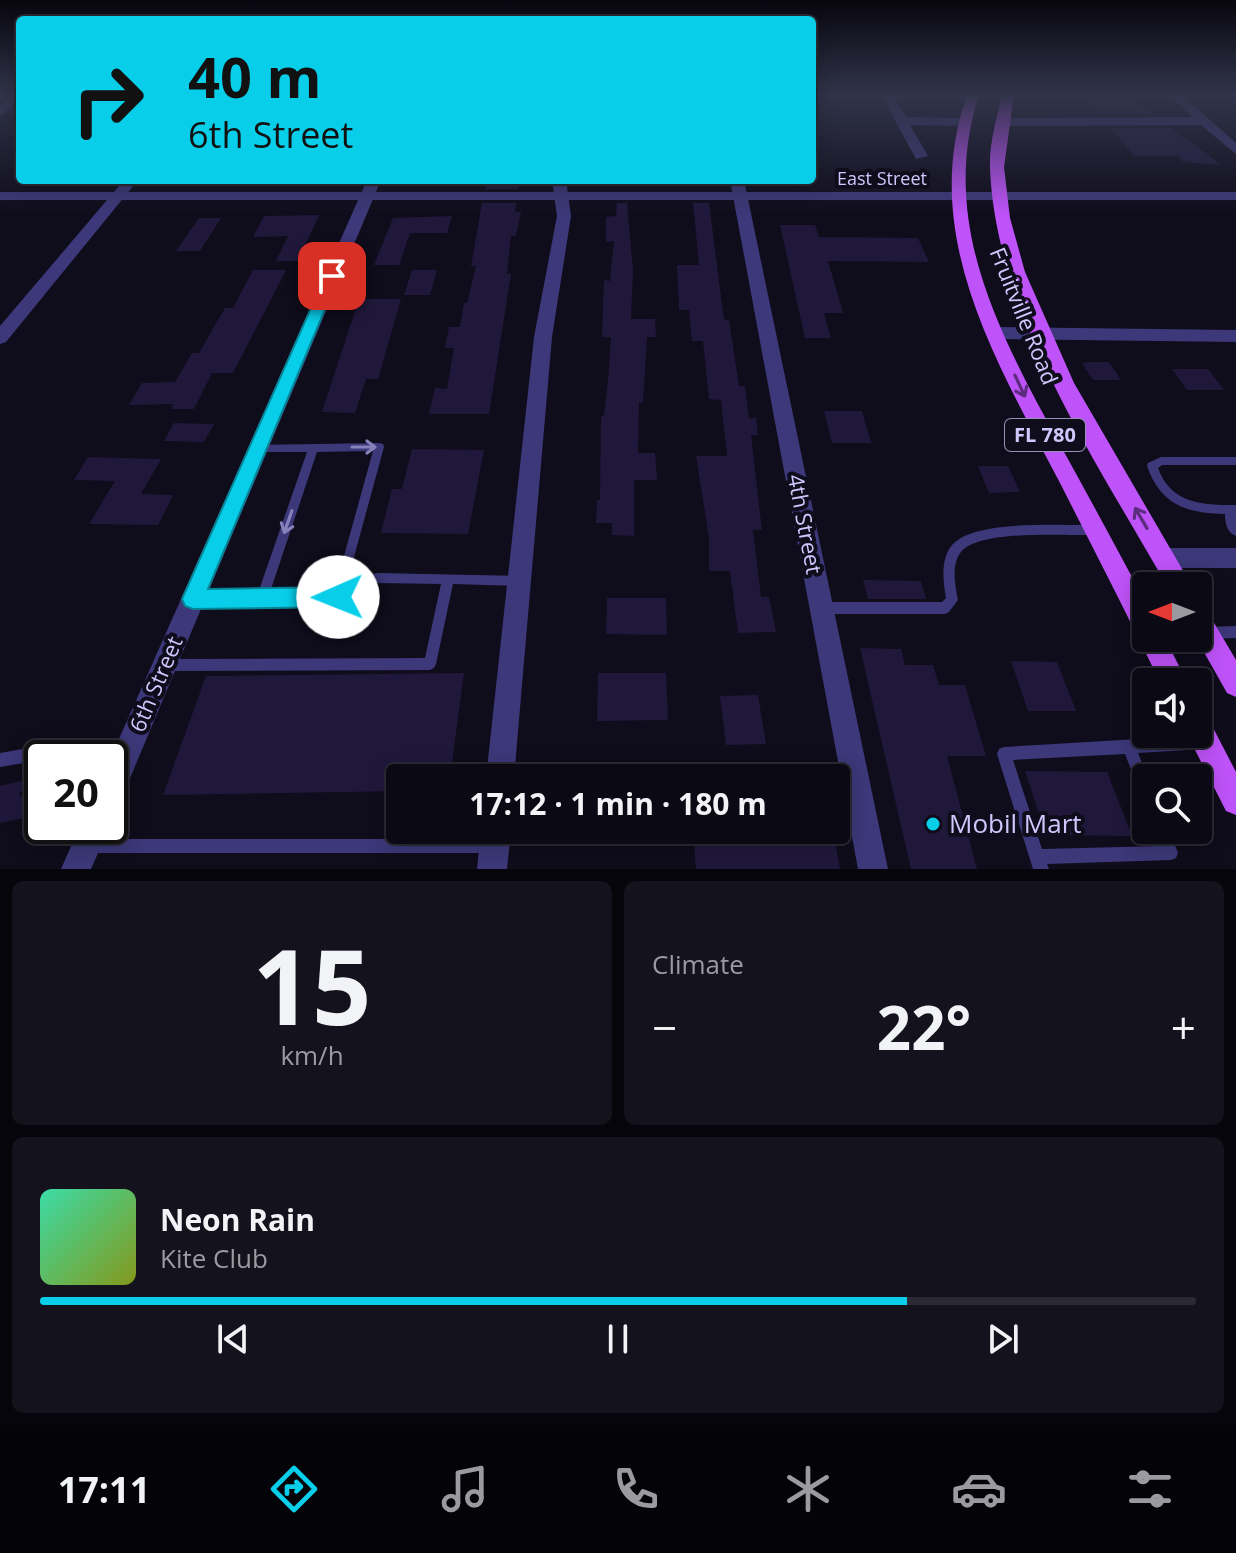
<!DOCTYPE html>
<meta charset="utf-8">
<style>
body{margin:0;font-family:"Open Sans",sans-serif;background:#14121d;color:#f1f3f6;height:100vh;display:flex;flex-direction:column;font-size:30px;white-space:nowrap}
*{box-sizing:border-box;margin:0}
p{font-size:26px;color:#9a9aa0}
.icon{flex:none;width:44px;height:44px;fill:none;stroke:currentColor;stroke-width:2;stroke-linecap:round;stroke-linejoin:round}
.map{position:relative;height:869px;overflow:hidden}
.drawer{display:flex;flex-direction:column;gap:12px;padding:12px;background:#06050b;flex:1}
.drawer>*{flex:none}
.hud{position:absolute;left:16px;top:16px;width:800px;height:168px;border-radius:8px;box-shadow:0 4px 20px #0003,0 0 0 2px #2b2a34;background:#08cee9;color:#111;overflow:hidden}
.needle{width:52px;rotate:270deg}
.fabs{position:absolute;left:1132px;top:572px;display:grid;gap:16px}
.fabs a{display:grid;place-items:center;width:80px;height:80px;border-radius:8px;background:#0b0914;box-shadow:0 4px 20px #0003,0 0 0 2px #2b2a34;font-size:40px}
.speed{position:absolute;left:24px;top:740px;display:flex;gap:16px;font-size:40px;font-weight:700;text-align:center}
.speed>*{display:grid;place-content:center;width:104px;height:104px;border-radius:50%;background:#0b0914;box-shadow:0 4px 20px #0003,0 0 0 2px #2b2a34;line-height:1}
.speed .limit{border:4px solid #111;border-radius:12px;background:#fff;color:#111}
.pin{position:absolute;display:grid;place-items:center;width:68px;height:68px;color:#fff;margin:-34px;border-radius:16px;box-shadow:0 4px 12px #0006}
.me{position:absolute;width:88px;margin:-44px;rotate:269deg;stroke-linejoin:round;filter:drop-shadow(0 0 6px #0008)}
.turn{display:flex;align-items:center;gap:28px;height:168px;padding:0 40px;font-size:36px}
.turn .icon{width:104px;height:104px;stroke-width:2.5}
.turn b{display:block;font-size:56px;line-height:68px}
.big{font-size:60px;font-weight:700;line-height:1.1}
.drawer .tile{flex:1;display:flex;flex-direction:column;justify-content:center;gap:12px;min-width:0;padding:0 28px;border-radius:12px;background:#14121d}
.drawer .dial{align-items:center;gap:0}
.dial b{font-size:104px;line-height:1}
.song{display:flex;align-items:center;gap:24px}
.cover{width:96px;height:96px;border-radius:12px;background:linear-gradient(135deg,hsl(160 70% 55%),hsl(70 70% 35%))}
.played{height:8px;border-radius:4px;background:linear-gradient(90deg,#08cee9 75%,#2b2a34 75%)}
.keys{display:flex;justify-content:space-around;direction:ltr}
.heat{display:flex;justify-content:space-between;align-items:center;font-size:44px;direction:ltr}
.drawer .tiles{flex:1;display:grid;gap:12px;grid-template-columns:1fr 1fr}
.tile:last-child{grid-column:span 2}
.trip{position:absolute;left:386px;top:764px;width:464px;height:80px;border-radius:8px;background:#0b0914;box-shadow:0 4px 20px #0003,0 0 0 2px #2b2a34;font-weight:700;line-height:80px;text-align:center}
.tab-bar{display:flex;height:128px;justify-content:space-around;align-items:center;background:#040408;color:#9a9aa0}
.tab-bar .icon{width:56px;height:56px}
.tab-bar .on{color:#08cee9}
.tab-bar b{font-size:36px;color:#f1f3f6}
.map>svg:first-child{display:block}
</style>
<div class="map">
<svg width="1236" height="869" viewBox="0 0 1236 869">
<rect width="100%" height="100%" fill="#0f0c1b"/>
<g fill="#20183b">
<polygon points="1086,99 1133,99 1154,114 1100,114"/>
<polygon points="1111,128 1172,128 1221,165 1183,162 1179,156 1134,156"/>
<polygon points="486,180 519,180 518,189 485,189"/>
<polygon points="482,203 516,203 515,212 521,212 516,236 511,236 507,274 511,274 489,414 429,414 435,388 447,389 454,348 445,348 449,327 460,327 464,303 467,303 476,266 471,266"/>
<polygon points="617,203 627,203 633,270 631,319 655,319 656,337 647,337 643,402 639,402 638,453 655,453 657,480 634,480 634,536 612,535 612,523 596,523 597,500 600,500 601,416 604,416 608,382 611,337 602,337 604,280 610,281 614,241 606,242 606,217 616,216"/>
<polygon points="693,203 709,203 724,320 729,320 739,386 745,386 749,418 756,418 758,435 751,435 762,530 753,530 761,597 769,597 776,632 738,633 730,571 709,571 709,538 696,456 727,456 721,400 709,399 703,341 692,341 689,310 679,310 677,265 699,265"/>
<polygon points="319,215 298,261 276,261 288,236 253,237 264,216"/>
<polygon points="452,216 447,233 410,233 399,265 374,265 393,218"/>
<polygon points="199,218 221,218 200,251 176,251"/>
<polygon points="780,225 815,225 819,237 918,238 929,262 828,261 843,313 824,313 831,338 805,338"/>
<polygon points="253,270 286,270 233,373 212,373 194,409 171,409 174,404 129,405 142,383 175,382 192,353 199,353 225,308 233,308"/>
<polygon points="412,270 437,270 430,295 404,295"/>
<polygon points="359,299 401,299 378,379 366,379 355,413 322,412"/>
<polygon points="1089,362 1109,362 1121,380 1093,380 1082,363"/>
<polygon points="1172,369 1208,369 1224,390 1187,390"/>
<polygon points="824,411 862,411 871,443 832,443"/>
<polygon points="174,423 214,424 204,442 164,441"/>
<polygon points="412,449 484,450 468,534 381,533 392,489 402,489"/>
<polygon points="88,457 161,459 141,494 173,495 158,525 89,524 115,481 74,480"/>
<polygon points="978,466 1008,466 1020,492 989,493"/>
<polygon points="863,580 921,581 926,599 868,599"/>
<polygon points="607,598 666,598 667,635 606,634"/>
<polygon points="860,648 901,649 905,665 933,665 939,685 965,685 986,756 947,756 977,869 911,869"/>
<polygon points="1011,661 1057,662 1076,711 1028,711"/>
<polygon points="464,673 450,778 400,778 400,791 163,795 206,676"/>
<polygon points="598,673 666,673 668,720 597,721"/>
<polygon points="758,695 766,744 726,745 720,696"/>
<polygon points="1025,771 1107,772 1132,836 1046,835"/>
<polygon points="34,778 19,794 27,804 23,818 0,823 0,786"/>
<polygon points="693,830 833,830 840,869 696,869"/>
</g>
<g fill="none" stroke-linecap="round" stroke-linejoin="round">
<g fill="#3c3879" fill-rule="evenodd">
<path d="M379 443 383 444 384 447 342 601 338 603 193 605 189 603 187 599 189 595 193 593H258L307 452H258L254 451 253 448 254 445ZM373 451 334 592H270L317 452Z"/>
<path d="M1161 457H1236V465H1162L1158 468C1171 504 1202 505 1236 505V536C1227 533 1225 523 1225 514 1186 513 1161 505 1147 466L1148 463Z"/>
<path d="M1095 525 1099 527 1101 530 1099 533 1095 535C1065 536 980 529 961 552 951 564 955 585 958 600L949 612 945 614H822L818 612 816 608 818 604 822 602H942L946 598C943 581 940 558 953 544 977 519 1061 526 1095 525Z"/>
<polygon points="377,573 518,576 522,577 524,581 522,585 518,586 453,584 436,664 434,668 430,670 167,671 163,669 161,665 163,661 167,659 425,658 441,584 377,583 373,582 371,578 373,574"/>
<polygon points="1236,626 1236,638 1208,639 1204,637 1202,633 1204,629 1208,627"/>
<polygon points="1205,735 1210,737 1212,742 1210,747 1205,749 1138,753 1148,778 1146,778 1146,797 1141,795 1125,754 1013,760 1042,849 1161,846 1155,830 1169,830 1178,853 1176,858 1171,860 1047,864 1049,869 1033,869 997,754 999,749 1004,747"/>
<polygon points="74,740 127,741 132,743 134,748 132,753 127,755 74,754 42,758 42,760 0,767 0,753"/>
<polygon points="42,780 42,795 29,802 24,800 22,795 24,790"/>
<polygon points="89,839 493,839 498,841 500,846 498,851 493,853 89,853 84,851 82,846 84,841"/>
</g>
<g fill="#3c3879" fill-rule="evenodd">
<polygon points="881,95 893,95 906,117 964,118 970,122 964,126 910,125 928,156 916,159"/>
<polygon points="1169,95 1182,95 1236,143 1236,154 1201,125 1002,126 996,122 1002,118 1192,117"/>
<polygon points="124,180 138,180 6,342 0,344 0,326"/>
<polygon points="367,180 381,180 120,802 110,806 110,759"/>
<polygon points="552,180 566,180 571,216 552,337 514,778 486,778 534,337 557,216"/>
<polygon points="730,180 744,180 888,869 858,869"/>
<polygon points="996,327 1236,330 1236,342 996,339 987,333"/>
<polygon points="1164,548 1236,548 1236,568 1164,568 1156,565 1153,558 1156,551"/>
<polygon points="80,826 110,826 91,869 61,869"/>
<polygon points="481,830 511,830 507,869 477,869"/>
</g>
<g fill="#3c3879" fill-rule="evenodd">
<polygon points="13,95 20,95 20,101 0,116 0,106"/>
<rect x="0" y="192" width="1236" height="8"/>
</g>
<g fill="#be53f9" fill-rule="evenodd">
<path d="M967 95H979C938 221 999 333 1058 441 1088 495 1117 549 1146 603V638H1165L1187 682H1160C1128 616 1094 550 1060 483 997 362 918 235 967 95Z"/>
<path d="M1002 95H1014L1004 167 1010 218 1025 272 1074 383 1192 586H1167C1097 462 995 314 990 167 989 143 997 118 1002 95Z"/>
<polygon points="1198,607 1207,611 1236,660 1236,697 1227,693 1196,638"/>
<polygon points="1198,715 1208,718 1236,772 1236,815 1226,811 1187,734 1198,734"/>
</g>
</g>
<defs><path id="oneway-shaft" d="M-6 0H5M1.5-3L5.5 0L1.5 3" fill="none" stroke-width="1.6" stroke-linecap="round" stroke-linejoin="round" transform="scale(2)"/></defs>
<g stroke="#5e2c7f">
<use href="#oneway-shaft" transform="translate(1020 386) rotate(65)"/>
<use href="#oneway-shaft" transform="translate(1141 518) rotate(-120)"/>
</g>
<g stroke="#8680bb">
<use href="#oneway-shaft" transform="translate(364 447)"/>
<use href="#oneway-shaft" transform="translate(288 522) rotate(109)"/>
</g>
<linearGradient id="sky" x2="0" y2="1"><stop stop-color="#08070f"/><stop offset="0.44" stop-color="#31344a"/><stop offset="1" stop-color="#31344a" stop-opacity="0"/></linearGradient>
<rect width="1236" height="216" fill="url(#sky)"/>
<polygon fill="#08cee9" stroke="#058697" stroke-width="2" points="327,272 339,276 208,589 338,587 346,590 349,597 346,604 338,607 193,609 185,606 182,599"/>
<circle fill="#08cee9" stroke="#0f0c1b" stroke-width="3" cx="933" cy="824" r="8"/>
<g text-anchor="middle" stroke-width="8" stroke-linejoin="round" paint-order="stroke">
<g font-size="18" fill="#cfc8fd" stroke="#0f0c1b">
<text x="882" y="185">East Street</text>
</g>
<rect fill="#0f0c1b" stroke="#9590b9" stroke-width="2" x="1005" y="419" width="80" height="32" rx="6"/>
<g font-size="20" font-weight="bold" fill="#cfc8fd">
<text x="1045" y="442">FL 780</text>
</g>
<g font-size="22" fill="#cfc8fd" stroke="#0f0c1b">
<text transform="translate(1024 316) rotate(68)" y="8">Fruitville Road</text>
<text transform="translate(805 524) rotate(79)" y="8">4th Street</text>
<text transform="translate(156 684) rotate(-67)" y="8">6th Street</text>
</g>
<g font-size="26" fill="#cfc8fd" stroke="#0f0c1b" text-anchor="start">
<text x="949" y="833">Mobil Mart</text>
</g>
</g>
</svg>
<div class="fabs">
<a><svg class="needle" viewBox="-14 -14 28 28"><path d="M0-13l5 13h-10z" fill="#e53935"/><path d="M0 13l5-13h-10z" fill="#9a9aa0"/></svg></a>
<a><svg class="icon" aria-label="sound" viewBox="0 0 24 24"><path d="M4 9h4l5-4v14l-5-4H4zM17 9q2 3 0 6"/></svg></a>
<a><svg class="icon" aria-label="search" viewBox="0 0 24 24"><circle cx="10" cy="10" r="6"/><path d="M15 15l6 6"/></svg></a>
</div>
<div class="speed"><div class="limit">20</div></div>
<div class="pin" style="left:332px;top:276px;background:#d93025"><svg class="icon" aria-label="arrive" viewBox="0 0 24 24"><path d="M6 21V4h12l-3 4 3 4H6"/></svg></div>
<svg class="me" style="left:338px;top:597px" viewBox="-20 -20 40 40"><circle r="19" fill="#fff"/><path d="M0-13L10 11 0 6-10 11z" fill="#08cee9"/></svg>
<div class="trip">17:12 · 1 min · 180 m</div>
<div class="hud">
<div class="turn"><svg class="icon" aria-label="right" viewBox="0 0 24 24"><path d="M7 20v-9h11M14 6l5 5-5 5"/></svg><div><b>40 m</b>6th Street</div></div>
</div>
</div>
<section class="drawer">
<div class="tiles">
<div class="tile dial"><b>15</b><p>km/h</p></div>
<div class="tile"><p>Climate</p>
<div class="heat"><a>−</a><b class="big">22°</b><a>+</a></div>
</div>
<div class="tile">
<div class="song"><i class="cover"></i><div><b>Neon Rain</b><p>Kite Club</p></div></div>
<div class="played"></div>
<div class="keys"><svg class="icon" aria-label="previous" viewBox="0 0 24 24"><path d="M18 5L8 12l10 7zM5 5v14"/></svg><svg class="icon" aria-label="pause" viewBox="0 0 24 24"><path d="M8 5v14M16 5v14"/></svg><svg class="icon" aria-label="next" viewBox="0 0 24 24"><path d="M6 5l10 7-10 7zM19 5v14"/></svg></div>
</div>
</div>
</section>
<nav class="tab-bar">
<b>17:11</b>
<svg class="icon on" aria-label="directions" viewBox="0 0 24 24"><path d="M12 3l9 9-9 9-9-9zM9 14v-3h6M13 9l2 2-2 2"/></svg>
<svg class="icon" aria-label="music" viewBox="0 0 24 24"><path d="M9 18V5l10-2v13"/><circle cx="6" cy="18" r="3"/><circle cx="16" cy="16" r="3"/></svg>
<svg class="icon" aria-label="phone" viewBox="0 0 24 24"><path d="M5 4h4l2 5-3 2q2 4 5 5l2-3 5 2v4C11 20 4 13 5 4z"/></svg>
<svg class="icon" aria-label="climate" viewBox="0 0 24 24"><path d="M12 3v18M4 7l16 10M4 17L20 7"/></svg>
<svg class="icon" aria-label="car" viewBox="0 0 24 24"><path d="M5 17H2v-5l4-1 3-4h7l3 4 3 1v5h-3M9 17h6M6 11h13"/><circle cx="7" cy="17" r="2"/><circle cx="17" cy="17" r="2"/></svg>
<svg class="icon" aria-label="filters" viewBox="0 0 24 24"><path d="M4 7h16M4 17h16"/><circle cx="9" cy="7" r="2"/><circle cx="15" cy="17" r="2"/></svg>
</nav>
